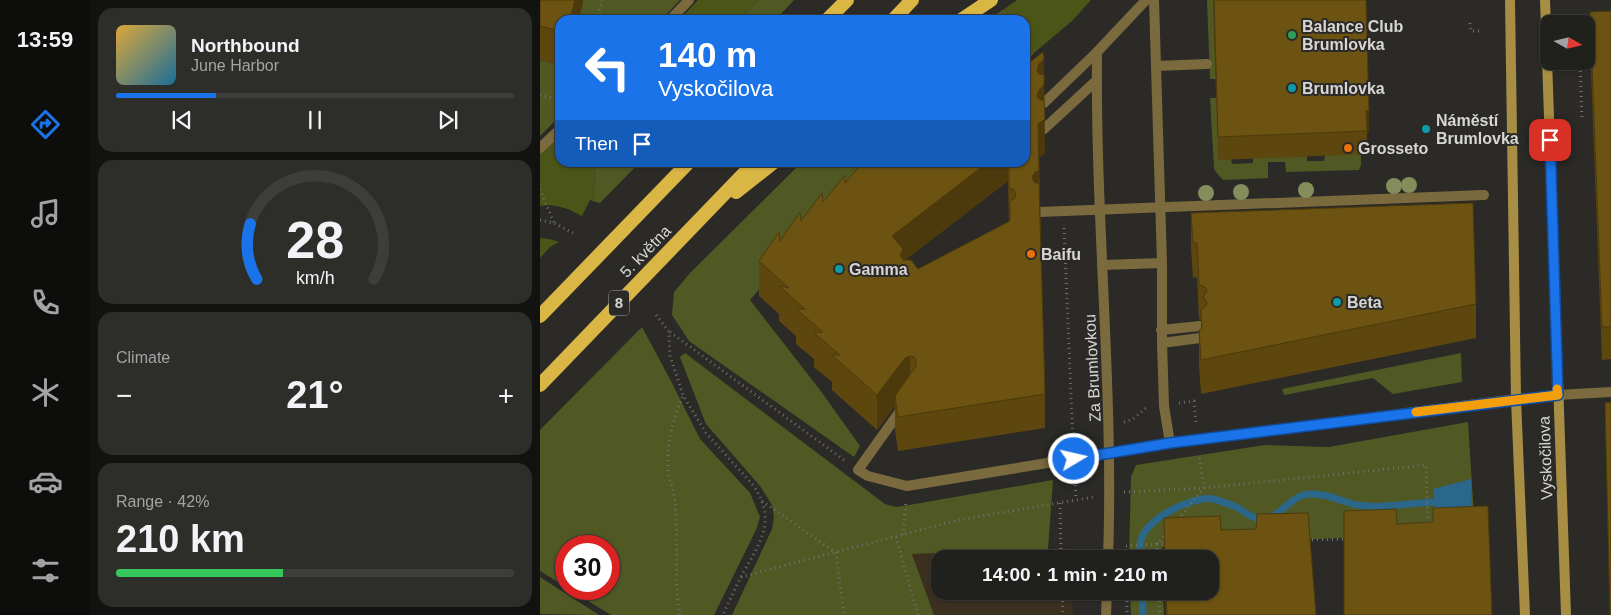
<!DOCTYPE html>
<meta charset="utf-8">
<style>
body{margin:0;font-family:Arial,sans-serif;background:#2d2d2a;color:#f1f3f6;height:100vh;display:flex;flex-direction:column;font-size:19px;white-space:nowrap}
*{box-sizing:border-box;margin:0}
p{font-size:16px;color:#a2a3a4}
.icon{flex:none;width:28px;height:28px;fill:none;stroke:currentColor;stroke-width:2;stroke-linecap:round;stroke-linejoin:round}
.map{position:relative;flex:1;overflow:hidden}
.details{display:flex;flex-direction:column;gap:8px;padding:8px;background:#121210;width:450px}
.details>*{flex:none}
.top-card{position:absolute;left:15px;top:15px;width:475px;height:152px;border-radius:15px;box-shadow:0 1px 4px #0004,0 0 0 1px #3d3e3b;background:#1a73e8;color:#fff;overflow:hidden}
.needle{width:32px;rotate:98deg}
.tools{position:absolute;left:1000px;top:15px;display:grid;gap:10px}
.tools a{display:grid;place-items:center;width:55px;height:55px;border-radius:10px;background:#20201d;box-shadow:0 1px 4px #0004,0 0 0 1px #3d3e3b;font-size:25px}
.speed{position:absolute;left:15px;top:535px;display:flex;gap:10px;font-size:25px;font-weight:700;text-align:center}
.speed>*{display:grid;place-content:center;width:65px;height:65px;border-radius:50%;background:#20201d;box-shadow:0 1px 4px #0004,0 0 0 1px #3d3e3b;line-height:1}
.speed .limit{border:8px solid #d22;background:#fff;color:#111}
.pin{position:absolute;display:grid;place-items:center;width:42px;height:42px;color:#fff;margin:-21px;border-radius:10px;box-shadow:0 2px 8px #0006}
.me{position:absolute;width:55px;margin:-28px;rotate:81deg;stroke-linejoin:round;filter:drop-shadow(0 0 4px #0008)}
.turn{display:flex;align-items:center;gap:18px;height:105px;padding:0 20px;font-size:22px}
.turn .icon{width:65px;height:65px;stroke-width:2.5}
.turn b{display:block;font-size:35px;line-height:42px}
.then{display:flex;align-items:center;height:48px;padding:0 20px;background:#0003;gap:10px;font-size:19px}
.big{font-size:38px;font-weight:800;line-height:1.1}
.details .card{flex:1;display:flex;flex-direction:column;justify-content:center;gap:8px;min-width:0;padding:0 18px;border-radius:15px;background:#2d2d2a}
.details .dial{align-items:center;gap:0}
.dial svg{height:130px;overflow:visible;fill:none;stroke:#3d3e3b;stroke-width:7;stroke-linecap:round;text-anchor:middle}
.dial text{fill:#f1f3f6;stroke:none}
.song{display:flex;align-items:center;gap:15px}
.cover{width:60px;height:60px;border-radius:8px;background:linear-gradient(135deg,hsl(40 70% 55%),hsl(200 70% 35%))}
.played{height:5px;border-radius:2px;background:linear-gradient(90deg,#1a73e8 25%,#3d3e3b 25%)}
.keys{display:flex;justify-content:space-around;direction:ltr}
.heat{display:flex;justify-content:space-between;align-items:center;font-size:28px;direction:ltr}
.charge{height:8px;border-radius:4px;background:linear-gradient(90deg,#34c759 42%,#3d3e3b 0)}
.trip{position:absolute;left:391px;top:550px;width:288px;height:50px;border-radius:15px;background:#20201d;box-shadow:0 1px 4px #0004,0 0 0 1px #3d3e3b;font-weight:800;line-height:50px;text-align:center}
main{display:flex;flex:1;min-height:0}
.dock{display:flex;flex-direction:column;width:90px;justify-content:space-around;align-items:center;background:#0d0d0c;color:#a2a3a4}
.dock .icon{width:35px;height:35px}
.dock .selected{color:#1a73e8}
.dock b{font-size:22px;color:#f1f3f6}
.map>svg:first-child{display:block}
</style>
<main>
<nav class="dock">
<b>13:59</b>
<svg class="icon selected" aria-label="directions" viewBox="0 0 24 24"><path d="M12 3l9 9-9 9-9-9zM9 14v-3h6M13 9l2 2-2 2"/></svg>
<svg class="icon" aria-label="music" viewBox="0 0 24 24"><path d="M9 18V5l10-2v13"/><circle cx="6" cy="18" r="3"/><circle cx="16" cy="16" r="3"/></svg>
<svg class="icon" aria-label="phone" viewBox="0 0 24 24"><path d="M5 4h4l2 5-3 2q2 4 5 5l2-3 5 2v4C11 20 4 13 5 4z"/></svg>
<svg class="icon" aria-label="climate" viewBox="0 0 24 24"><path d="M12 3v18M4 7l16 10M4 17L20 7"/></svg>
<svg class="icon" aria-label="car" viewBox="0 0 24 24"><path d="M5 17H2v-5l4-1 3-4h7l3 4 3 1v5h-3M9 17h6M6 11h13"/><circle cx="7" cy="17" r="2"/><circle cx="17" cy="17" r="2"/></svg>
<svg class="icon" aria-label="filters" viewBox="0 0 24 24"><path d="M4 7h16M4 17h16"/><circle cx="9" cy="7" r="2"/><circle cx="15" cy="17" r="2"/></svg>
</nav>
<section class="details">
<div class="card">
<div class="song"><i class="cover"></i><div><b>Northbound</b><p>June Harbor</p></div></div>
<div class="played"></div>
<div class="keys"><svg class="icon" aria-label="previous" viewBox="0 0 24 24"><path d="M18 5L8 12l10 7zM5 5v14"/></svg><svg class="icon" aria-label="pause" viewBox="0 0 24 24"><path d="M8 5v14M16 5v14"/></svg><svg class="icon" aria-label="next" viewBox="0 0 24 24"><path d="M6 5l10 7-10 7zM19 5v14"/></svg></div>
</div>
<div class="card dial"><svg viewBox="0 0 100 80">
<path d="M14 69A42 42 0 1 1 86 69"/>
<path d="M14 69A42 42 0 0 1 10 35" stroke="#1a73e8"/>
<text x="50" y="56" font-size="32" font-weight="700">28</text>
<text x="50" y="72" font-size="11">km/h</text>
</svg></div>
<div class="card"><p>Climate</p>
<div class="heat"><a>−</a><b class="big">21°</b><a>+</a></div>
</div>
<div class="card"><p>Range · 42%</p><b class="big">210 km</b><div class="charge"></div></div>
</section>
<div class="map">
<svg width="1071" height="615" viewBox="0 0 1071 615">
<rect width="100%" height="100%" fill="#2b2a27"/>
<polygon fill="#3b2f20" points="529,548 530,559 400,559 400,591 532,591 533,615 394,615 372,554"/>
<g fill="#505923" fill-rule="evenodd">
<polygon points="30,0 140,0 121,20 38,20 43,3"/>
<polygon points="219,0 254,0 235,20 199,20"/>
<polygon points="667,0 673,0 676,79 670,79"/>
<polygon points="464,9 472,20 448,20"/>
<polygon points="485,39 494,53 485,63"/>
<polygon points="0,60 20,65 20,116 0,136"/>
<polygon points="670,98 677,98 692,164 713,163 713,158 767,156 767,161 784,161 785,155 821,154 821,165 819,170 746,172 745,162 728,162 728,178 683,180 675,171 674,168"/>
<polygon points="61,163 99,163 60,203 53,201 55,169"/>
<polygon points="261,163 358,163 277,223 210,300 280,390 320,446 314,457 149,341 132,315 134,292 151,272"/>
<polygon points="102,327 132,383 160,439 210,493 220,517 216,530 174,615 71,615 29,589 69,589 69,546 26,546 26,587 0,571 0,430"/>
<polygon points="145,353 345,504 356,507 369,505 513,480 508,549 372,554 394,615 192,615 232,529 234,517 232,505 220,486 166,424 140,357"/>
<polygon points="921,353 922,382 853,394 833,378 744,395 742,389"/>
<path d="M928 422 935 531 622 547V559H589L591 477 596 465 725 445 789 447ZM893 489 932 513 894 515Z"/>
<polygon points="0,577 59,615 0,614"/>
<polygon points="590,591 623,591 624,615 591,615"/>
</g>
<g fill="#4b5517">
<polygon points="158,0 219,0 199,20 139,20"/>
<polygon points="477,0 551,0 532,21 494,53 485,39 485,20 472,20 464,9"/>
<path d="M20 134V162L61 163 55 169 53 201 50 200 42 216C29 209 16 203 0 206V153Z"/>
<polygon points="0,238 9,239 19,242 10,247 0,258"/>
</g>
<polygon fill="#2a678b" points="931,479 932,514 894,515 893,489"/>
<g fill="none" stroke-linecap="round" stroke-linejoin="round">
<g stroke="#2a678b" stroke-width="7">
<path d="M601 559C601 553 599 545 601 540 605 519 654 495 673 499 681 501 690 504 698 508 705 512 712 519 721 519 742 518 749 495 770 494 787 493 802 502 818 505 842 509 869 503 894 502"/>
<polyline points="602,591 603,615"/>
</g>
<g stroke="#71706d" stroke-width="3" stroke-dasharray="1 4" stroke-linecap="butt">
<polyline points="1043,18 1053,18"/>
<polyline points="57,20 62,0"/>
<polyline points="930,23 931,31 940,31"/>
<polyline points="1040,61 1042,121"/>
<polyline points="0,95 20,100"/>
<polyline points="0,189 14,223"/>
<polyline points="0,220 14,223 33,233"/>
<polyline points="524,228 533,442"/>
<path d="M116 315 129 332 130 356 143 395 166 433 213 485C237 520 221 541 203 573 196 587 189 601 183 615"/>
<polyline points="130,332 304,460"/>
<polyline points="639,403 654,401 656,424"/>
<polyline points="584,422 593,419 606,408 608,408"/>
<polyline points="535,475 536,500"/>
<polyline points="584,492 664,488 886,465 888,526"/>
<polyline points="222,501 296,553 304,615"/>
<polyline points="520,503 521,559"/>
<polyline points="638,519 664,488 659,455"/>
<polyline points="363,535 366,501"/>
<polyline points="356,537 378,615"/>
<polyline points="767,540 808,539"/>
<polyline points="586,546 617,544 626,534"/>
<polyline points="618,559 617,544 626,544"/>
<polyline points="201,577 418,520 554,497"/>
<polyline points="522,591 523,615"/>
<polyline points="587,591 587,615"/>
<polyline points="619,591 620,615"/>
<path d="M140 615C134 584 138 554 136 523 136 514 136 505 134 496 133 487 129 479 128 470 126 445 133 418 143 396"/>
</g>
<g stroke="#7a6a3e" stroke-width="10">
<polyline points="130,20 149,0"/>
<polyline points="0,148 20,129"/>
<polyline points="363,407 318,470 328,476 367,486"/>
</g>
<polyline stroke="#7a6a3e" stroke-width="10" points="499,212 944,195"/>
<g stroke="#7a6a3e" stroke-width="10">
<polyline points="614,0 622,263 622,343 624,406 630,443"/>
<polyline points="616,66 667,64"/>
<polyline points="504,103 557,52"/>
<polyline points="504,129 557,80"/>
<polyline points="562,265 622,263"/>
<polyline points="621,330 660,326"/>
<polyline points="622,343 660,338"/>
<polyline points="367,486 630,443 976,399 1018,395 1071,392"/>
<path d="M568 559C574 390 555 221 557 52L606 0"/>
<polyline points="566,615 567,591"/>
</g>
<g stroke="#a78e43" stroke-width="10">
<polyline points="970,0 976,399 985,615"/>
<polyline points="1005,0 1026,615"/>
</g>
<g stroke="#dab644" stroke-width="14">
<polyline points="287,20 307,0"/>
<polyline points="353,20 372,0"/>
<polyline points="421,20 451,0"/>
<polyline points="196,192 234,162"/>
<polyline points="0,316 149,162"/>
<polyline points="0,385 215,162"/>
</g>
</g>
<g fill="#848d5b">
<circle cx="869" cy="185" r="8"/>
<circle cx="854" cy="186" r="8"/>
<circle cx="766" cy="190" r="8"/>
<circle cx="701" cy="192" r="8"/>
<circle cx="666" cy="193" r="8"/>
</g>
<g fill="#5d470f" fill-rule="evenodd">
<polygon points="0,0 43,0 43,3 38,20 20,20 20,65 0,60"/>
<polygon points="673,0 826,0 829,132 827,133 827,154 678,160"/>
<polygon points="1071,11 1071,359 1062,360 1050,44 1050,12"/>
<path d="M503 52 505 153 499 158 505 394V428L358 451 355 430V406L337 430 292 390V382L274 367V359L256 344V336L239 321V314L219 296V261L261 221 331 162H485ZM468 181 469 222 378 269 365 260Z"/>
<polygon points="651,213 936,304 936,338 661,394 659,364 659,330 661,330 661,320 659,319 657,277 653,278 651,248"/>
<polygon points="1065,403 1071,615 1070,615"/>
<polygon points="624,518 681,530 776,615 626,615 625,591 670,591 670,559 624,559"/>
</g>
<g fill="#4c3a0c">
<polygon points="35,0 43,0 43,3 38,20 30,20"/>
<polygon points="504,59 505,153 498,159 497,70 499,64"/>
<polygon points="829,110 829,132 827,133 826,111"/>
<polygon points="448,162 468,162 468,181 363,262 352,236"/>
<polygon points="499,171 499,205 492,177 495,172"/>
<polygon points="370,356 370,390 355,396 355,406 337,430 337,395 365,358"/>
</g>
<g fill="#6c5311" stroke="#4c3a0c">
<polygon points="0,0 35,0 30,20 20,20 20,31 0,26"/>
<polygon points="674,0 826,0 829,110 826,111 827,131 678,137"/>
<polygon points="1071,11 1071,327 1062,327 1050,12"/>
<polygon points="503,52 504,59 499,64 497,70 499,74 504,75 504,85 499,90 497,96 499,99 504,101 505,119 498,124 499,171 495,172 492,177 494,182 499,184 505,394 358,417 355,396 376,366 376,360 374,357 370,356 365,358 337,395 292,355 300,355 274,333 283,332 256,309 265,309 239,286 249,288 219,261 239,232 240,241 260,212 261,221 282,193 283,202 305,175 305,183 323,162 328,162 328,165 331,162 448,162 352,236 363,249 360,255 363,260 371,260 378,269 470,221 470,202 475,198 476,194 473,189 469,188 469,162 485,162 485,66"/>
<polygon points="933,203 936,304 661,360 659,330 662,329 661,310 666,306 667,302 663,297 667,291 665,287 659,285 657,243 653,243 651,213"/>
<polygon points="1071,402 1071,615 1070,615 1065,403"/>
<polygon points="948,506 952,615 804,615 804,511 856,509 857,524 893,522 893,508"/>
<polygon points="768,513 776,615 627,615 626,591 670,591 670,559 625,559 624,518 680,516 681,530 716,529 717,514"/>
</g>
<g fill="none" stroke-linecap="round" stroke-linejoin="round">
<defs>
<polyline id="route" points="534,459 630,443 1018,395 1010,140"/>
</defs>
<use href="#route" stroke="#114b97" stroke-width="12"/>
<use href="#route" stroke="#1a73e8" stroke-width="9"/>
<polyline stroke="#f59e0b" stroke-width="9" points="876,412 1018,395 1017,389"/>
</g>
<circle fill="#2e9e5b" stroke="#2b2a27" stroke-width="2" cx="752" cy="35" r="5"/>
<g fill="#0f9aa8" stroke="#2b2a27" stroke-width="2">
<circle cx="752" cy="88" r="5"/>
<circle cx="886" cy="129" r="5"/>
<circle cx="299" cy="269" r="5"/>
<circle cx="797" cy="302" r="5"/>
</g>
<g fill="#e8710a" stroke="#2b2a27" stroke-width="2">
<circle cx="808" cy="148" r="5"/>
<circle cx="491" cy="254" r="5"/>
</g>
<g text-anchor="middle" stroke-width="4" stroke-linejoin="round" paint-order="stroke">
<rect fill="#2b2a27" stroke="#a3a2a0" stroke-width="1" x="69" y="290.5" width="20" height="25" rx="4"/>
<g font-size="15" font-weight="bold" fill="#d7d6d4">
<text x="79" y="308">8</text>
</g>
<g font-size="16" font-weight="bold" fill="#d7d6d4" stroke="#2b2a27" text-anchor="start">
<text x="762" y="32">Balance Club<tspan x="762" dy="18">Brumlovka</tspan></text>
<text x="762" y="94">Brumlovka</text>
<text x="896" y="126">Náměstí<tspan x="896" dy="18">Brumlovka</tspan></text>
<text x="818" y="154">Grosseto</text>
<text x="501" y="260">Baifu</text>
<text x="309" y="275">Gamma</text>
<text x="807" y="308">Beta</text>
</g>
<g font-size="16" fill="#d7d6d4" stroke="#2b2a27">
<text transform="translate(105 251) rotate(-46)" y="6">5. května</text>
<text transform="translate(552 368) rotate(-93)" y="6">Za Brumlovkou</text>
<text transform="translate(1005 458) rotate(-92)" y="6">Vyskočilova</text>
</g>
</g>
</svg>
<div class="tools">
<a><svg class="needle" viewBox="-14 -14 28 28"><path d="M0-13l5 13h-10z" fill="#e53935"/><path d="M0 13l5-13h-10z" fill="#a2a3a4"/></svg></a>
</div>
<div class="speed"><div class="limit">30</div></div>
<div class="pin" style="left:1010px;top:140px;background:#d93025"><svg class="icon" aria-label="arrive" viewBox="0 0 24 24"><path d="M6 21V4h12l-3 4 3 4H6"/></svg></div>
<svg class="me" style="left:534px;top:459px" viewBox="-20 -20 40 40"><circle r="17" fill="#1a73e8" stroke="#fff" stroke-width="3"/><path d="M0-11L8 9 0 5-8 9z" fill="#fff"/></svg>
<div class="trip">14:00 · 1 min · 210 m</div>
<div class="top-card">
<div class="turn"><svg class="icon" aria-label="left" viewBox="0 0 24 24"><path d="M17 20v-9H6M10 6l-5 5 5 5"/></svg><div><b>140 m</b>Vyskočilova</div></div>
<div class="then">Then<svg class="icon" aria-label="arrive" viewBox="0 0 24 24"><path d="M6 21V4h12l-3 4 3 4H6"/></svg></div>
</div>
</div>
</main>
